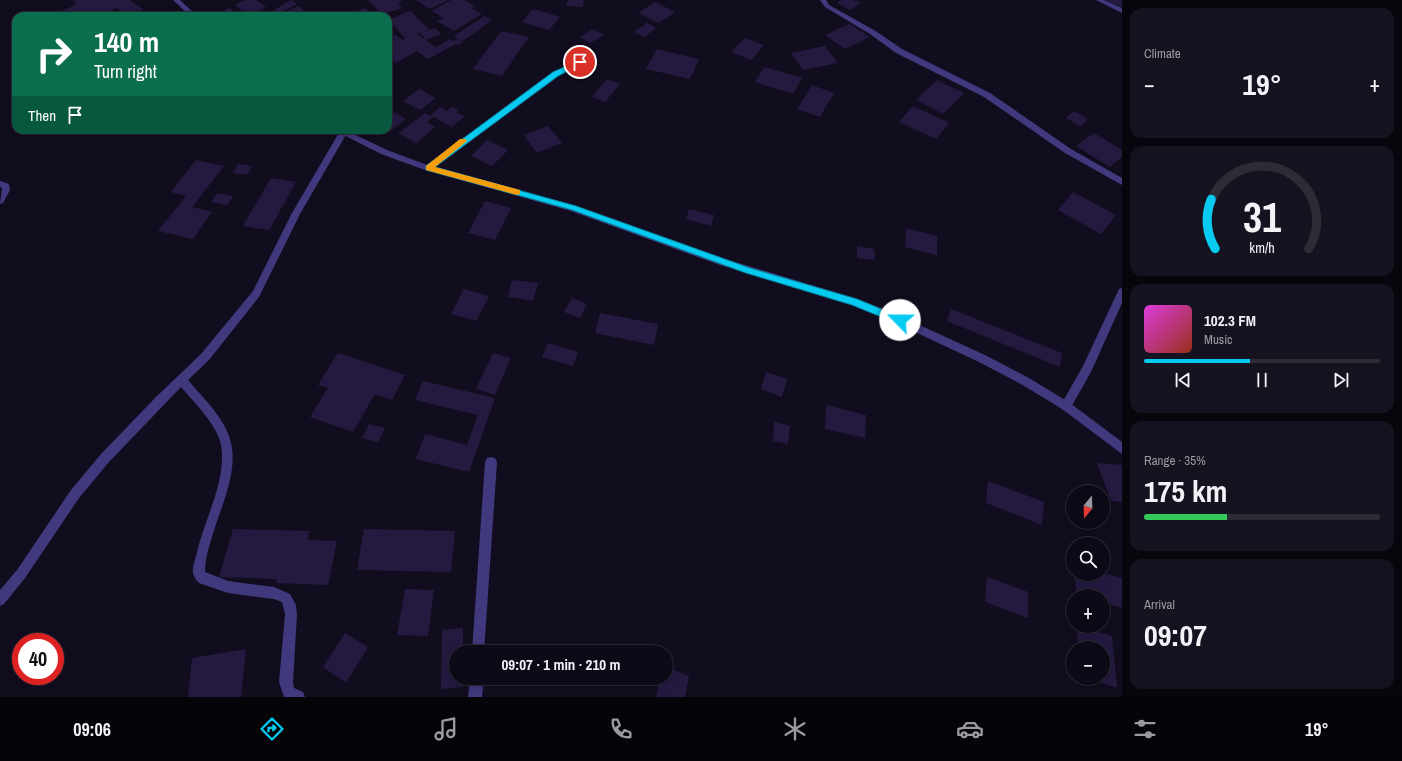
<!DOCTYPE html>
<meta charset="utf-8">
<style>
body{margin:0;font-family:"Archivo Narrow",sans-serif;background:#161320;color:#f1f3f6;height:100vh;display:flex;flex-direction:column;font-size:15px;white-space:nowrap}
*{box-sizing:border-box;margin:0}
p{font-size:13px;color:#9a9aa1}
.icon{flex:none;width:22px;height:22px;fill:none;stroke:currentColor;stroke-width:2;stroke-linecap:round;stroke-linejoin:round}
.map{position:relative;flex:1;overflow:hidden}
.details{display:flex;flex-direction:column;gap:8px;padding:8px;background:#07060d;width:280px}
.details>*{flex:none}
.hud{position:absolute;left:12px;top:12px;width:380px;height:122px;border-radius:12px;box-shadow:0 2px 10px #0003,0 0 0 1px #2d2b36;background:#0b6e4f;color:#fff;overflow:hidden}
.needle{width:26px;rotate:199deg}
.fabs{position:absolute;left:1066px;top:485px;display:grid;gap:8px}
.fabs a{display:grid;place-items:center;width:44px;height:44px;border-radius:50%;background:#0d0a17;box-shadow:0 2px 10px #0003,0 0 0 1px #2d2b36;font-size:20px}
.speed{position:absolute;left:12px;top:633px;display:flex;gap:8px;font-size:20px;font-weight:700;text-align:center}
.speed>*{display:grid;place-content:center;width:52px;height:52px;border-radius:50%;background:#0d0a17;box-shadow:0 2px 10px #0003,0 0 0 1px #2d2b36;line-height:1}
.speed .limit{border:6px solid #d22;background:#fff;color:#111}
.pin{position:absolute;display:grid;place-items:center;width:34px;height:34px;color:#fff;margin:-17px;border:2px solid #fff;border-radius:50%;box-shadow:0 1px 4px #0007}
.me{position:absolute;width:44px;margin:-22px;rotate:293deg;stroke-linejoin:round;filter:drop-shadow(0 0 3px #0008)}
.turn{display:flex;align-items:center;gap:14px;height:84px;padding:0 16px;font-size:18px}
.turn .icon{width:52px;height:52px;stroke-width:2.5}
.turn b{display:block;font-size:28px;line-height:34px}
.then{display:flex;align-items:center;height:38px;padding:0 16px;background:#0003;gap:8px;font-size:15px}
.big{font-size:30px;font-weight:700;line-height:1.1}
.details .tile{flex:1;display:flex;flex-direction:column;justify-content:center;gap:6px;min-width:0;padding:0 14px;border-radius:12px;background:#161320}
.details .dial{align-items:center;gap:0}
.dial svg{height:104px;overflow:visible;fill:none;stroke:#2d2b36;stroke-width:7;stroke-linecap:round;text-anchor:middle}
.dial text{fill:#f1f3f6;stroke:none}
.song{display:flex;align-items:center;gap:12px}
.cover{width:48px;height:48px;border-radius:6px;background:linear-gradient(135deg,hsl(300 70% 55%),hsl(10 70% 35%))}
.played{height:4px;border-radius:2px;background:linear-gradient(90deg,#06caf0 45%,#2d2b36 45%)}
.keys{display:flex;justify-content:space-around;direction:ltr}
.heat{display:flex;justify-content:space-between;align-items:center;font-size:22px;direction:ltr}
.charge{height:6px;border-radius:3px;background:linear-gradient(90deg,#34c759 35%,#2d2b36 0)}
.trip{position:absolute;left:449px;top:645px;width:224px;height:40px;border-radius:20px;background:#0d0a17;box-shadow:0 2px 10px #0003,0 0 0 1px #2d2b36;font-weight:700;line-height:40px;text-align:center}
.tab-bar{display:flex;height:64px;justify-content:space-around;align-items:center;background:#050409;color:#9a9aa1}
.tab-bar .icon{width:28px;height:28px}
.tab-bar .current{color:#06caf0}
.tab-bar b{font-size:18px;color:#f1f3f6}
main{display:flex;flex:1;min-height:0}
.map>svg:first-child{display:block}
</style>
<main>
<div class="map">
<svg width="1122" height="697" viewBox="0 0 1122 697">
<rect width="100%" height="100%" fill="#110d1f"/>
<g fill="#241a40">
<polygon points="75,0 129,0 143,9 129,16 117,8 99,16 51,16 77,4 73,1"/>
<polygon points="246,0 256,0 266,7 249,16 235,5"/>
<polygon points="291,0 297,4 280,13 274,10"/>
<polygon points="368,0 400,0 402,2 398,3 402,8 382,15"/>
<polygon points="416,0 448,0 430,9"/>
<polygon points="451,0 464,0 475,6 471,8 482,14 454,31 437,21 443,18 432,11"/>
<polygon points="568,0 584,0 583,7 566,6"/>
<polygon points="841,0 854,0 861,3 850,10 837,3"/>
<polygon points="1105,0 1122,0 1122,7"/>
<polygon points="655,2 675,12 659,23 638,13"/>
<polygon points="298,6 311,16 292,16 287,12"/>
<polygon points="229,8 241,16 214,16"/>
<polygon points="365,8 374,16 346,16"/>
<polygon points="533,9 560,17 549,30 522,22"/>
<polygon points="410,11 429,29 417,34 436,47 450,39 453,41 458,39 454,36 484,16 492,20 463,41 458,39 463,43 458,45 456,44 428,59 417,51 396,63 388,57 388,39 395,35 403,40 405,38 388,20"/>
<polygon points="647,23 656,28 644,37 634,32"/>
<polygon points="849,24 870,37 845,49 825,35"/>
<polygon points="435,28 441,34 426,40 420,33"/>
<polygon points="593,29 604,35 590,43 580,37"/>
<polygon points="501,31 529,37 502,76 473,69"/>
<polygon points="745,38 764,45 751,60 731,52"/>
<polygon points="825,46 838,63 803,70 791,53"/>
<polygon points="657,49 699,59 690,79 646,69"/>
<polygon points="764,67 802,78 793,94 755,82"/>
<polygon points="607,79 620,84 605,102 592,97"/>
<polygon points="937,80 964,93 943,114 916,100"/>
<polygon points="812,85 834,93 820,117 797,109"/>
<polygon points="419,89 436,98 420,110 403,101"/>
<polygon points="913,106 949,123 936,139 899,122"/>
<polygon points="440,107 447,111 452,107 459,110 456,112 465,116 452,127 433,117 427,122 435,127 416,143 399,133 425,113 430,116"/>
<polygon points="391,111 406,119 388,133 383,130 388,130 388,114"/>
<polygon points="1074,111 1088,119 1080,126 1066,118"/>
<polygon points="548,126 562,143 537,153 524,135"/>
<polygon points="1094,133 1122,150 1122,157 1110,167 1076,146"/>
<polygon points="487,140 508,150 492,166 471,156"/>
<polygon points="196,160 224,166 192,207 212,212 193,239 158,231 186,196 171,192"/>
<polygon points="238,164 252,166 247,175 233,173"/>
<polygon points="271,178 296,182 269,230 243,226"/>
<polygon points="1073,192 1116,215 1101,234 1058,210"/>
<polygon points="217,193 233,196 227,205 211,202"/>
<polygon points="485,201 511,208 495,240 468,233"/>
<polygon points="689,209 714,215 711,226 686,219"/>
<polygon points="906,228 937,236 937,255 905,247"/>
<polygon points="857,246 874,249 875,260 857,258"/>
<polygon points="512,280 538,283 533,301 508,297"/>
<polygon points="464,289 489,296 476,321 451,314"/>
<polygon points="572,298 587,304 580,318 564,312"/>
<polygon points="951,309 1062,353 1060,367 947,321"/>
<polygon points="600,313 658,324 654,345 595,333"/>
<polygon points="548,343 578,352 573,366 542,357"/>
<polygon points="338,353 405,375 392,400 375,394 353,432 310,417 328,388 318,385"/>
<polygon points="493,353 511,358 495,395 476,389"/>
<polygon points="766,372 787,379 782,397 761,389"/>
<polygon points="423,381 495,398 469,472 416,459 425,434 467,445 478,415 415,400"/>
<polygon points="826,405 866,415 865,438 825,429"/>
<polygon points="774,422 790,426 788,444 773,441"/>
<polygon points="369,424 385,428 378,442 362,438"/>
<polygon points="1097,463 1122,465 1122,502 1111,501"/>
<polygon points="988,481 1044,502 1042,525 986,503"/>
<polygon points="233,529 310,531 307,540 337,541 328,585 276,583 277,579 219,577"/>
<polygon points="364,529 455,531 451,572 357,570"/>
<polygon points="1103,573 1122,578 1122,608 1103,602 1103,596 1085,596 1076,593 1075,574 1103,574"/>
<polygon points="987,577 1028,592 1028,618 985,602"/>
<polygon points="405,589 434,590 428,636 397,635"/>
<polygon points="1077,626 1112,636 1117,688 1087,678 1103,678 1103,648 1078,648"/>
<polygon points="463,628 463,652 456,652 456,678 463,678 463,687 441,689 442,630"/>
<polygon points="345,633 368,647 346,683 323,667"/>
<polygon points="246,649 241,697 188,697 192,658"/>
<polygon points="666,667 689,676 685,697 656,697 660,678 666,678"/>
</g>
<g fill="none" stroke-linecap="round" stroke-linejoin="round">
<g fill="#40397d" fill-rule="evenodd">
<polygon points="820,0 826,0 829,5 874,30 902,49 990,93 1071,149 1122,178 1122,185 1065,153 984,97 896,53 870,34 825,7"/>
<polygon points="1096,0 1104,0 1122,8 1122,13"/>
<polygon points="577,60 580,60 584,62 559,76 431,170 425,170 424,168 425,166 553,72"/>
<path d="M343 130 347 133 300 214 259 297 209 360 188 380C203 398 226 419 231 443 237 469 225 498 217 521 212 537 205 556 205 572L228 581 274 587 290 594 296 605 297 614 293 682 294 688 303 692 305 697H284L279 682 285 614 282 602 274 599 228 593 199 583C196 580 194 577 193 573 192 566 196 558 197 552 205 518 227 480 221 445 218 426 193 401 181 387L109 462 79 498 25 578 4 604 0 606V590L17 570 71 490 101 454 156 397 201 354 253 291 292 213 340 131Z"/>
<polygon points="0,181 9,184 10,190 3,203 0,204 2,188 0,187"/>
<polygon points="1122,288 1122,303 1091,372 1070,409 1066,411 1062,409 1061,406 1062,403 1083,366 1119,289"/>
<polygon points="491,457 495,458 497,462 484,652 472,652 485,462 487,458"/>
<polygon points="470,678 484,678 482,697 468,697"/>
</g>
<g fill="#40397d" fill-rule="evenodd">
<polygon points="173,0 180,0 197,16 190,16"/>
<polygon points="334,130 345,130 387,150 430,166 576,206 722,258 854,298 889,311 987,356 1029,378 1070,403 1122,442 1122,454 1062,409 1021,384 979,362 883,317 852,305 717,264 571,211 425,170 381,154"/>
</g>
</g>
<polygon fill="#06caf0" stroke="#04839c" points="580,60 583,62 582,64 558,76 435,167 576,206 750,268 857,299 903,318 904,320 903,323 896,323 852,305 746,273 572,210 426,170 426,166 553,72"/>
<polygon fill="#f59e0b" points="460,139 466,139 467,141 435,167 520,190 520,194 517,195 426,170 426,166"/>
</svg>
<div class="fabs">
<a><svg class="needle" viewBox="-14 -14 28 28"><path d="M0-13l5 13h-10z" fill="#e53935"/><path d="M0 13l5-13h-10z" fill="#9a9aa1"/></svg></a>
<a><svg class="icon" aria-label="search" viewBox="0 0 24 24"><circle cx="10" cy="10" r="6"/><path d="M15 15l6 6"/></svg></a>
<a>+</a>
<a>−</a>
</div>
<div class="speed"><div class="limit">40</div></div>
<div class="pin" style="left:580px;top:62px;background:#d93025"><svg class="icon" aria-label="arrive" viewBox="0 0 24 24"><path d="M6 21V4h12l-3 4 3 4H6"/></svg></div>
<svg class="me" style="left:900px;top:320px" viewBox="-20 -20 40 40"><circle r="19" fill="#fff"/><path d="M0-13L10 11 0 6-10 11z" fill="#06caf0"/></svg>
<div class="trip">09:07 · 1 min · 210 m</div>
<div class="hud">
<div class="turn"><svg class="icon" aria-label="right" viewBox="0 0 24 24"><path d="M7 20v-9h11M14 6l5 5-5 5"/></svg><div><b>140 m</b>Turn right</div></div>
<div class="then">Then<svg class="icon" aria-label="arrive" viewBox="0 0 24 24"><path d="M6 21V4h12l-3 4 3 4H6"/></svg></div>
</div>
</div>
<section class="details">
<div class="tile"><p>Climate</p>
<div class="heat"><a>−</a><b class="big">19°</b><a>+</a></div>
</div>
<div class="tile dial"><svg viewBox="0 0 100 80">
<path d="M14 69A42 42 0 1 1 86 69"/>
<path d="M14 69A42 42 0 0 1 11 31" stroke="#06caf0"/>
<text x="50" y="56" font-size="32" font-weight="700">31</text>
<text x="50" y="72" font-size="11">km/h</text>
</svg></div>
<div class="tile">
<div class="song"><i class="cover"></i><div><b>102.3 FM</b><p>Music</p></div></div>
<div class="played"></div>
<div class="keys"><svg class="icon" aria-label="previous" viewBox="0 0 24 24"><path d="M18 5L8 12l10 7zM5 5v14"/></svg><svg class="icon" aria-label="pause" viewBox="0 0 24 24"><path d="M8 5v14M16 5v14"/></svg><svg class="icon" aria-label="next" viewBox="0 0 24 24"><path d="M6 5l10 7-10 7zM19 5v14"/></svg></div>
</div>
<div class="tile"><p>Range · 35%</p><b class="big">175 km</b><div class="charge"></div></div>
<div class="tile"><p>Arrival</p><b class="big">09:07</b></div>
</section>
</main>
<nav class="tab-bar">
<b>09:06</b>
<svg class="icon current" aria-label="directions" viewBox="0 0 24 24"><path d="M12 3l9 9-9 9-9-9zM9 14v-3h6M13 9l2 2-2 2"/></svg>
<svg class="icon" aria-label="music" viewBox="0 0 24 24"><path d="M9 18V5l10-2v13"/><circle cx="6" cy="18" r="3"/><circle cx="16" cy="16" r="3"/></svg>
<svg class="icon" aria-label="phone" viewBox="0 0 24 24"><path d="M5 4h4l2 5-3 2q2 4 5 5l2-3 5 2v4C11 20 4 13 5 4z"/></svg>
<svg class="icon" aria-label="climate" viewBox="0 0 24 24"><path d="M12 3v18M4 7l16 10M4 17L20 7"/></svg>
<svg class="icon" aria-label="car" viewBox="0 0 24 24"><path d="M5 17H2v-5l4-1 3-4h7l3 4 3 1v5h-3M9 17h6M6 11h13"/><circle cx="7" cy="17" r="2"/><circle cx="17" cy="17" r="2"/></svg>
<svg class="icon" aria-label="filters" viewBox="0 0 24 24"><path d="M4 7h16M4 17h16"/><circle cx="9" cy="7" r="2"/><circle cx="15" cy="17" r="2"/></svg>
<b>19°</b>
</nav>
